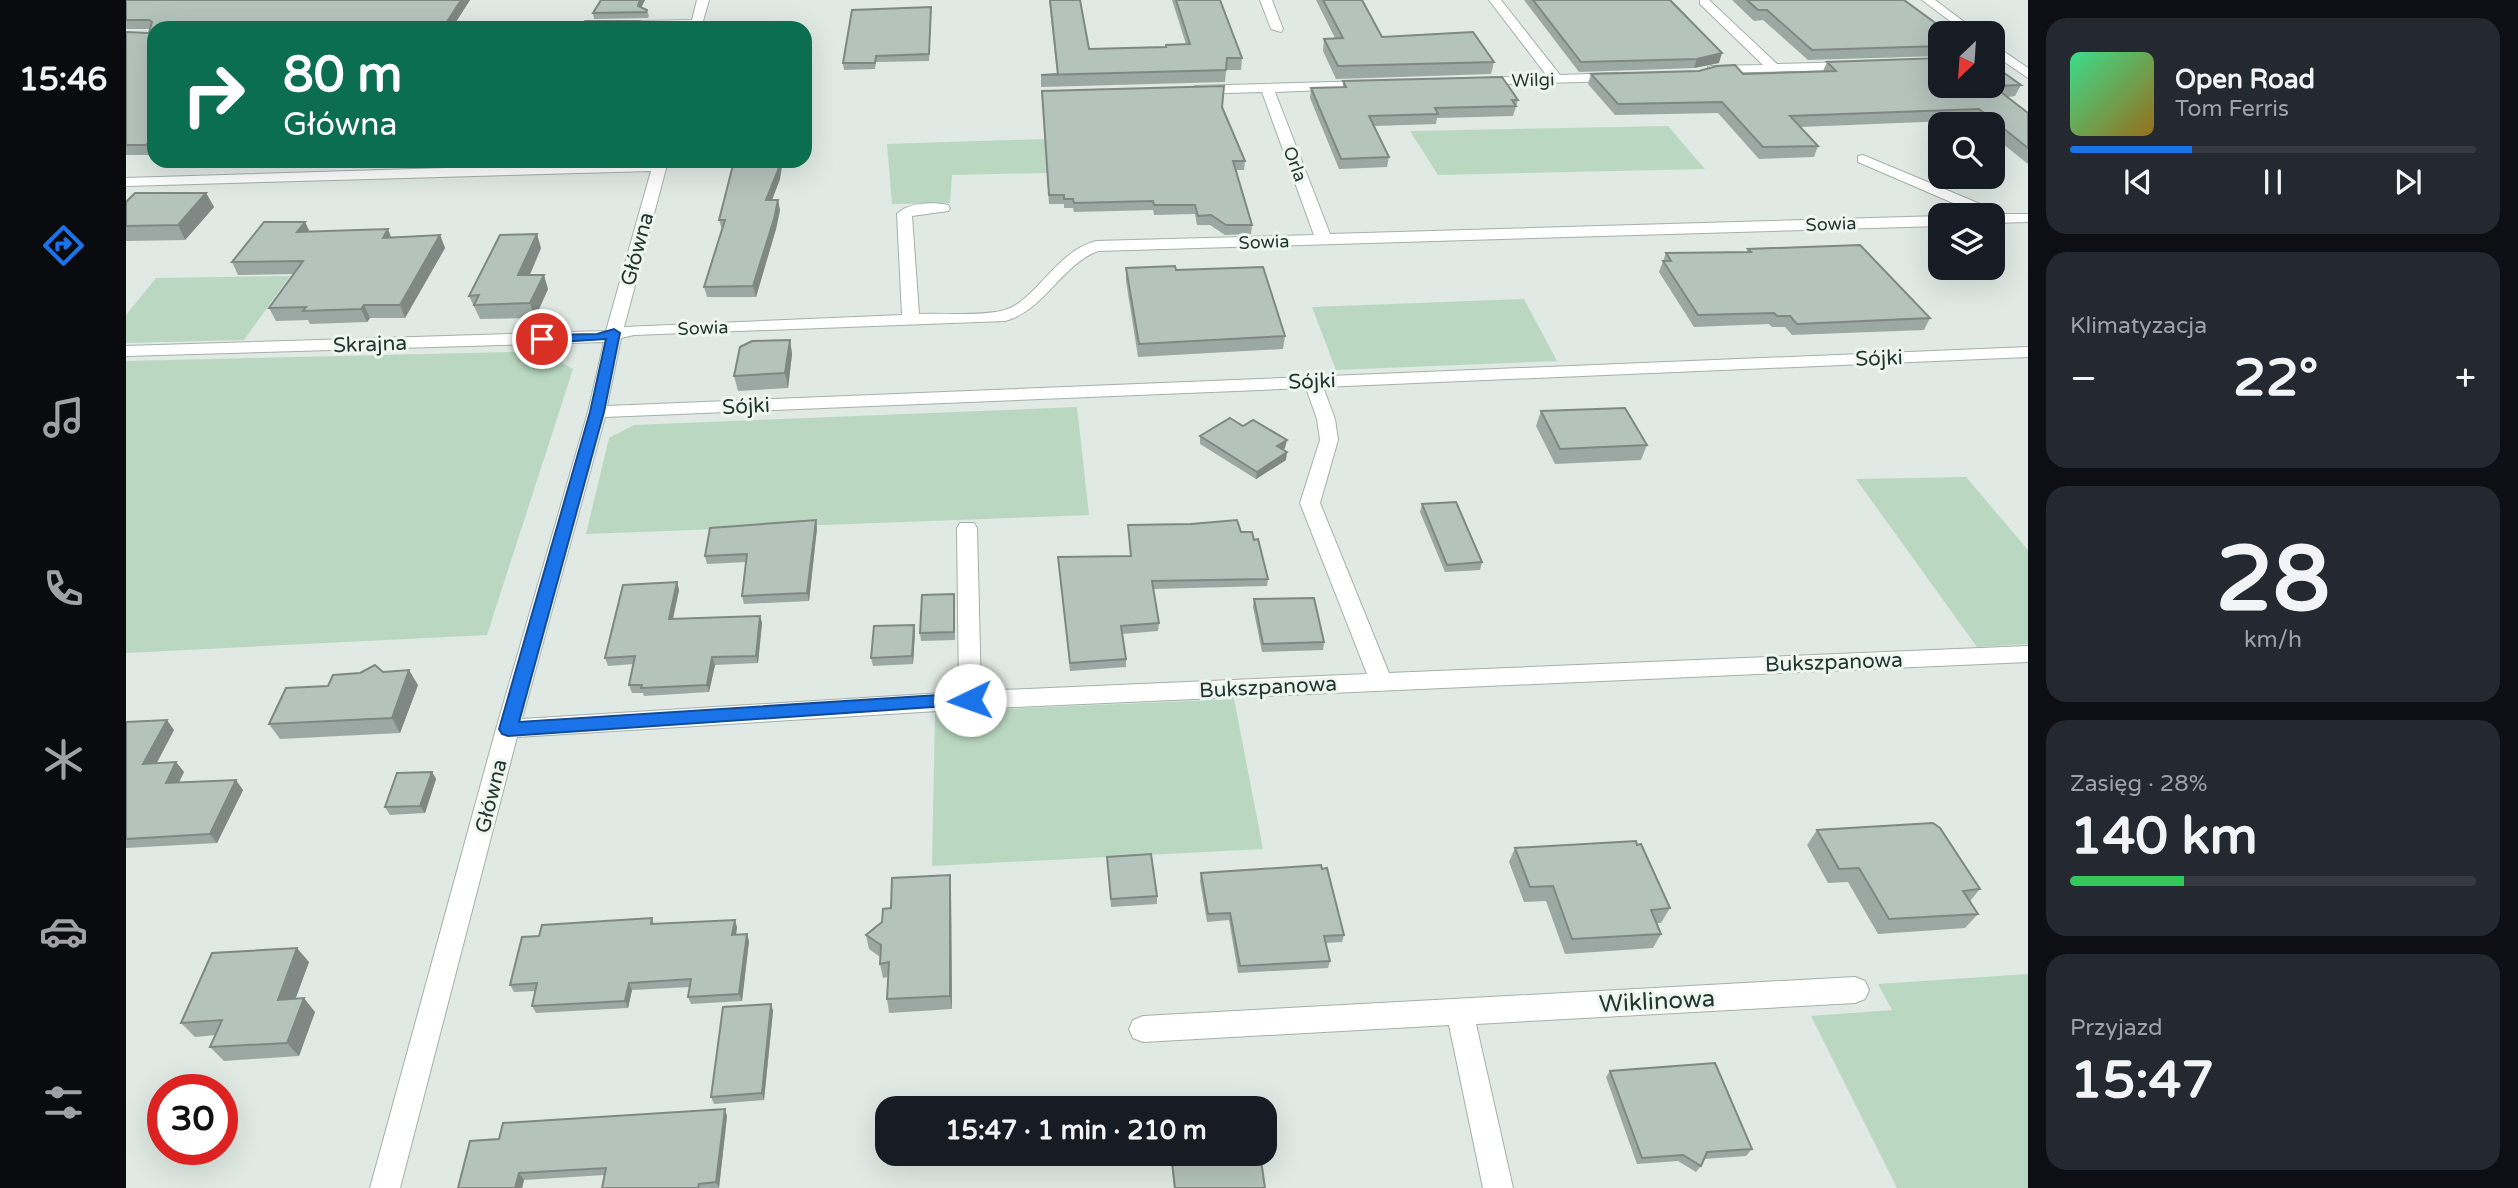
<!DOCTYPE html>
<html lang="pl">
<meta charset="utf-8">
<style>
body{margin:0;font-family:"Varela Round",sans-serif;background:#242831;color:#f1f3f6;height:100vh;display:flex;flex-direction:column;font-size:26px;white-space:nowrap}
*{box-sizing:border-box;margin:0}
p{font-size:23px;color:#9ea1a6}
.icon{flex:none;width:38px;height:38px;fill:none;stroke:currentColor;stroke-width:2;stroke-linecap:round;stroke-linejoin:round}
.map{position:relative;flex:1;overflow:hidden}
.details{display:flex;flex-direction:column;gap:18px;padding:18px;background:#0d0f14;width:490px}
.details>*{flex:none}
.hud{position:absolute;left:21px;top:21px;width:665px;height:147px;border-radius:21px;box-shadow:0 7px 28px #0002;background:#0b6e4f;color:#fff;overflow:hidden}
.needle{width:46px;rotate:205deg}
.tools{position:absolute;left:1802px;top:21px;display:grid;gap:14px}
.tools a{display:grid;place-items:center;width:77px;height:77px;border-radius:14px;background:#171b24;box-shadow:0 7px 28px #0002;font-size:35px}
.speed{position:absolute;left:21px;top:1074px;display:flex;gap:14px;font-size:35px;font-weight:700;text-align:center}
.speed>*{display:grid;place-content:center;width:91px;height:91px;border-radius:50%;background:#171b24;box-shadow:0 7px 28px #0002;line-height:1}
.speed .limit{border:10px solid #d22;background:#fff;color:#111}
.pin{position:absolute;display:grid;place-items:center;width:60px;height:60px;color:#fff;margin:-30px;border:4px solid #fff;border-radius:50%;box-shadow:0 2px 7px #0007}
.me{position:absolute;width:77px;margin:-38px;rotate:267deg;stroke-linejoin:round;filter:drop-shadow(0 0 5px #0008)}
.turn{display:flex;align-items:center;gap:24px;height:147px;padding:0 21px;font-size:32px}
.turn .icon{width:91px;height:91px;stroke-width:2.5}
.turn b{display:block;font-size:49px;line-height:60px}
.big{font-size:52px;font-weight:700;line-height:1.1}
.details .tile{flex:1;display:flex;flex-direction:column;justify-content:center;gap:10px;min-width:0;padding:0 24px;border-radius:21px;background:#242831}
.details .dial{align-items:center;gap:0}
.dial b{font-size:91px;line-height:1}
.song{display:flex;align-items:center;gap:21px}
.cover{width:84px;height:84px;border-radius:10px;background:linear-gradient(135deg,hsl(150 70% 55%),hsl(40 70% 35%))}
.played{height:7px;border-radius:4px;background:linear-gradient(90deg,#1a73e8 30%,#363941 30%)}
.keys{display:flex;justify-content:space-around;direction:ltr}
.heat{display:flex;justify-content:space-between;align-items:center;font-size:38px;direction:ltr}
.charge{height:10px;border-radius:5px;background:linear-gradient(90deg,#34c759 28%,#363941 0)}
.trip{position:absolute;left:749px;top:1096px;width:402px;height:70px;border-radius:21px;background:#171b24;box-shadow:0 7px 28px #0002;font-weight:700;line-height:70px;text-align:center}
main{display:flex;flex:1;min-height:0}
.tabs{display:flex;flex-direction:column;width:126px;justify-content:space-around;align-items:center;background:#090b0e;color:#9ea1a6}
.tabs .icon{width:49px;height:49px}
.tabs .on{color:#1a73e8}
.tabs b{font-size:32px;color:#f1f3f6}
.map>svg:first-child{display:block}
</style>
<main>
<nav class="tabs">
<b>15:46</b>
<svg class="icon on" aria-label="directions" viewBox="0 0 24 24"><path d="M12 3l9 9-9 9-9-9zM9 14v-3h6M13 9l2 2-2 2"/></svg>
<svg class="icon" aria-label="music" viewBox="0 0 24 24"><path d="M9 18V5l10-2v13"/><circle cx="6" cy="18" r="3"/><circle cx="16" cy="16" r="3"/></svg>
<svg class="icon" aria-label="phone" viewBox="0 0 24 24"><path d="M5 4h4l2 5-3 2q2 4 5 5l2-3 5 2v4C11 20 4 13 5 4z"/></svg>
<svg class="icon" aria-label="climate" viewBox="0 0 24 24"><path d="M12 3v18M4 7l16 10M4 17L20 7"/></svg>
<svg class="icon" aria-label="car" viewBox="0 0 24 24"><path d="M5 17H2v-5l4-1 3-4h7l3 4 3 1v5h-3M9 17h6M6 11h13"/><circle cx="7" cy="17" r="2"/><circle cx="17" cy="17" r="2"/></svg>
<svg class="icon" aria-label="filters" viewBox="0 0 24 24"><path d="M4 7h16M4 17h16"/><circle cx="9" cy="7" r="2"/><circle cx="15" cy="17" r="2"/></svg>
</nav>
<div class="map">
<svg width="1902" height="1188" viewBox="0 0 1902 1188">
<rect width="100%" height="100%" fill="#e0e9e4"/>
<g fill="#bad8c1">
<polygon points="1542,126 1579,169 1312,175 1284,131"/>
<polygon points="919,139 921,173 826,175 824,203 766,204 761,144"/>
<polygon points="164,276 118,340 0,343 0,315 30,278"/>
<polygon points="1398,299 1431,361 1210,370 1186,307"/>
<polygon points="429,351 426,357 447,369 361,635 0,653 0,361"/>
<polygon points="951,407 963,515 460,534 483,438 508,425"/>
<polygon points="1840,477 1902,550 1902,644 1851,647 1730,479"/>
<polygon points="1108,699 1137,849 806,866 809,712"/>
<polygon points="1902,974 1902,1188 1771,1188 1685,1016 1766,1010 1752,984"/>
</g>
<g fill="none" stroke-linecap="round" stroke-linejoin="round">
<defs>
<g id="minor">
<polygon points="571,0 583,0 575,28 365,28 371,24 566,20"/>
<polygon points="1134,0 1146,0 1157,29 1155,32 1145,29"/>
<polygon points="1363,0 1375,0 1434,75 1491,73 1497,77 1491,81 1347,85 1346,82 1352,78 1421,76"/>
<polygon points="1574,0 1583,0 1651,64 1725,62 1731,66 1725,70 1582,73 1582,67 1586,66 1637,65 1574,4"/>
<polygon points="1796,0 1809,0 1853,33 1840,33"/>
<polygon points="1867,44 1902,68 1902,78 1867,54"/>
<path d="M1243 81 1248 82V88L1149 92 1204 234 1815 216V226L972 251C935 265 918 311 879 321L508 335 495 338 481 406 1902 347V357L1197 387 1209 419 1212 440 1194 503 1263 673 1902 646V662L844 709 391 737 274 1188H244L370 729 462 412 478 342 0 356V346L480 331 525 171 0 186V178L542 161 498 327 776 315 771 214C782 202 807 202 822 205L824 208 822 211 786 216 793 314C818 313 851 316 875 311 909 304 928 252 970 241L1188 235 1136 92 1069 94 1063 90 1069 86ZM1180 388 1191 419 1194 440 1174 503 1241 674 855 691 851 528 848 523H834L831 528 833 692 396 719 479 417Z"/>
<polygon points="1737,155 1878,214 1902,214 1902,222 1867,223 1867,215 1855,215 1732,162 1732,156"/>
<polygon points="1729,977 1739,981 1743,990 1739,999 1729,1003 1350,1024 1387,1188 1357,1188 1323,1025 1017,1042 1007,1038 1003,1029 1007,1020 1017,1016"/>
</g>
</defs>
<use href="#minor" stroke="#a3b0ab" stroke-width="2"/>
<use href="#minor" fill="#fff" fill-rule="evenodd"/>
</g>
<g fill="#9ca8a3">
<polygon points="0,0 344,0 326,28 28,28 28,153 26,155 0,155 0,32 23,33 24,29 0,29"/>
<polygon points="475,0 519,0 515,7 521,10 523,16 522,18 468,19 467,13"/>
<polygon points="923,0 963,49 1040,47 1060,44 1046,0 1094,0 1116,58 1115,70 1100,70 1099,82 915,87 915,75 931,74"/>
<polygon points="1190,0 1236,0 1256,37 1368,62 1365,74 1210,79 1197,51 1198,39 1209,38"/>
<polygon points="1398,0 1544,0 1593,63 1568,68 1453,72"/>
<polygon points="1606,0 1778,0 1815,33 1815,56 1682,60 1637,20 1628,21"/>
<polygon points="805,14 803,61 750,62 749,69 718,70 717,63"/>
<polygon points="1701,62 1895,85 1889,96 1881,97 1902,113 1902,164 1867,136 1867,124 1853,124 1847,120 1674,127 1692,146 1688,157 1633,159 1592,113 1489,115 1462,84 1465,74 1617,74 1697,71"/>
<polygon points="1217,81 1392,100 1387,116 1311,118 1310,124 1248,126 1263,157 1261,167 1213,169 1184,98 1185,88 1217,87"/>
<polygon points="916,100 1096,108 1119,161 1118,170 1110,170 1126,225 1125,234 1099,235 1084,225 1071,225 1069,214 1028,215 1027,210 948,212 947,208 938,208 938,204 923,204"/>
<polygon points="119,161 175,161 173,164 121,165"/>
<polygon points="654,179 646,200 654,210 650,229 630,297 581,297 578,287 596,230 593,220"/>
<polygon points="80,193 88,207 59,240 0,241 0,202"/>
<polygon points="184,232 265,237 314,235 319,248 279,318 244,318 241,322 184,324 182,320 150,321 143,308 168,274 112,275 106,262"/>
<polygon points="415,248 404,275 422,289 409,318 354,319 343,296"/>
<polygon points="1622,249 1804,318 1798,330 1666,335 1659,327 1646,327 1643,324 1568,327 1533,272 1540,253 1620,252"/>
<polygon points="1000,268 1050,270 1159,336 1157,349 1012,357 1000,281"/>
<polygon points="664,340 666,354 662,388 612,391 608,376"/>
<polygon points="1415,411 1521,445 1515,460 1429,464 1410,426"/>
<polygon points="1117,426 1159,448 1157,450 1160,460 1130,479 1074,444 1074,436"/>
<polygon points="1296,504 1356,562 1354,570 1319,572 1294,512"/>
<polygon points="1002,525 1115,532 1128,540 1142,579 1141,586 1027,589 1033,623 1032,631 996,634 1000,659 1000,667 944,671 932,557 1004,556"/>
<polygon points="691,528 683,601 618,604 616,596 620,562 581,564 579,556"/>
<polygon points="551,582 553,590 547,619 634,616 636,623 632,663 589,665 583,692 518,696 517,693 506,693 503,685 508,664 482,666 479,658"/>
<polygon points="1128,599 1198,642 1197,650 1136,652 1127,607"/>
<polygon points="829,602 829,640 795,641 794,633"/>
<polygon points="788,625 789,632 787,664 747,666 745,658"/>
<polygon points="257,672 292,685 274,733 154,739 143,724 202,686"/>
<polygon points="0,722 48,730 31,763 50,762 58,772 53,783 117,790 91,843 0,848"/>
<polygon points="306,772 310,779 299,813 264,815 259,807"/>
<polygon points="1691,830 1854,889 1844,901 1852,914 1839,928 1752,934 1722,882 1702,883 1681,845"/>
<polygon points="1389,848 1544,908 1535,923 1531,923 1535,934 1527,948 1439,954 1420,901 1398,902 1383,862"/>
<polygon points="981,857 1031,896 1031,904 985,907"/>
<polygon points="1075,873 1218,935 1216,942 1200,943 1204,961 1202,968 1112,973 1103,920 1081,922 1074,881"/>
<polygon points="825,890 826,1009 763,1013 761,999 762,977 757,978 754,964 754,957 743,949 740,935 756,922 765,908"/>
<polygon points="526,918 528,924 611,927 610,935 623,941 616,1001 565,1004 562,997 564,987 506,990 502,1008 410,1013 406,1006 410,991 388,992 384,985 413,936"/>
<polygon points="183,962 169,999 189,1012 173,1056 98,1061 84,1047 90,1035 69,1037 55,1023"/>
<polygon points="645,1004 647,1011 638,1100 588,1104 585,1097"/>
<polygon points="1484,1071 1626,1149 1620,1156 1578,1159 1575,1166 1570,1172 1552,1161 1511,1164 1480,1077"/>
<polygon points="601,1116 593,1188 476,1188 478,1175 398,1180 396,1188 332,1188 373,1139"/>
<polygon points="1044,1153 1134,1153 1139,1188 1048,1188"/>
</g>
<g fill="#7f8884">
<polygon points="335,0 344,0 326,28 317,28"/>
<polygon points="514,0 519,0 513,12 512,6"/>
<polygon points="1596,53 1593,63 1568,68 1571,59"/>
<polygon points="25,140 28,146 28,153 26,155 20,145"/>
<polygon points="654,161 657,161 654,179 642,210 640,200"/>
<polygon points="80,193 88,207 59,240 52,225"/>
<polygon points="652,200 654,210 650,229 630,297 627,286"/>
<polygon points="179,222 185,234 171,232"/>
<polygon points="262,229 267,242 257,238"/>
<polygon points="411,234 415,248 397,290 392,275"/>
<polygon points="314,235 319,248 279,318 274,305"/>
<polygon points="418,275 422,289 409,318 404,303"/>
<polygon points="238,305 244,318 241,322 235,309"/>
<polygon points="664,340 666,354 662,388 659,373"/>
<polygon points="1161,440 1159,448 1150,454 1151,446"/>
<polygon points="1161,452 1160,460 1130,479 1131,472"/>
<polygon points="690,520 691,528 683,601 681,593"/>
<polygon points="551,582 553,590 545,627 543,619"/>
<polygon points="634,616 636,623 632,663 630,656"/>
<polygon points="788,625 789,632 787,664 786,656"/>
<polygon points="586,657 589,665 583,692 581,685"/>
<polygon points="283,670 292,685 274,733 266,718"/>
<polygon points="41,720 48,730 25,773 17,764"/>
<polygon points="50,762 58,772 47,793 40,783"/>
<polygon points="306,772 310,779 299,813 294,806"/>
<polygon points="110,780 117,790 91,843 84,834"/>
<polygon points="824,875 825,890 826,1009 824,996"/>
<polygon points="609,920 611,927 609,942 606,935"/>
<polygon points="621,934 623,941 616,1001 613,994"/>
<polygon points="171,948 183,962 164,1014 152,1000"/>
<polygon points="503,983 506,990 502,1008 499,1001"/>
<polygon points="178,998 189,1012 173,1056 161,1043"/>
<polygon points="645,1004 647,1011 638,1100 636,1093"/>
<polygon points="599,1109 601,1116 593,1188 590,1182"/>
<polygon points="393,1173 398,1180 396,1188 389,1188"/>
</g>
<g fill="#b5c3bd" stroke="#7f8884" stroke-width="2">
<polygon points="0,0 335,0 317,28 28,28 28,140 25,140 20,145 0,145 0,32 23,33 26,22 23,20 0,20"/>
<polygon points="475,0 514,0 512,6 521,10 520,12 467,13"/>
<polygon points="924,0 954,0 963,49 1040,47 1040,45 1064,44 1050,0 1094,0 1116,58 1101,58 1100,70 915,75 932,74"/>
<polygon points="1197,0 1236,0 1256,37 1347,32 1368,62 1212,66 1198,39 1217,38"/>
<polygon points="1407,0 1544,0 1596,53 1571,59 1455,62"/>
<polygon points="1621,0 1778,0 1823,33 1815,33 1815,46 1686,50 1641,10 1632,10"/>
<polygon points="805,7 803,54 750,56 749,63 717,63 726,10"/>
<polygon points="459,21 514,21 512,28 455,28"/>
<polygon points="1815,58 1815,86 1867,86 1867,65 1895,85 1867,86 1902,113 1902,148 1853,109 1664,116 1692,146 1637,147 1596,102 1492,104 1465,74 1573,71 1591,66 1609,65 1617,74 1710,71 1701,62"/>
<polygon points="1376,77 1392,100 1386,100 1390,106 1309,108 1312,114 1243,116 1263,157 1215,159 1185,88 1220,87 1217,81"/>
<polygon points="1098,86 1096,107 1119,161 1107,161 1126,225 1100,225 1085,215 1072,216 1069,205 1028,205 1027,201 948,203 947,199 938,199 938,195 923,195 916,91"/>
<polygon points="608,161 654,161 652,170 640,200 652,200 648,219 627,286 578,287 599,220 593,220"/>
<polygon points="9,193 80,193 52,225 0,226 0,202"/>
<polygon points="138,222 179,222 171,232 262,229 257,238 314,235 274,305 238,305 235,309 177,311 180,307 143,308 177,261 106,262"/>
<polygon points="411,234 392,275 418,275 404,303 348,305 353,295 343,296 374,235"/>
<polygon points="1734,245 1804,318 1671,324 1664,316 1651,316 1648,313 1572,315 1537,261 1545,261 1540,253 1625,252 1622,249"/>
<polygon points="1049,266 1050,270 1137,267 1159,336 1013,344 1000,268"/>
<polygon points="664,340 659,373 608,376 614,347 626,341"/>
<polygon points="1499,408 1521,445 1434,449 1415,411"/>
<polygon points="1104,418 1117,426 1127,420 1161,440 1151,446 1161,452 1131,472 1074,436"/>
<polygon points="1330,502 1356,562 1321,565 1296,504"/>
<polygon points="690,520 681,593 616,596 621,554 579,556 584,528"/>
<polygon points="1111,520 1115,532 1126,532 1128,540 1132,539 1142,579 1026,581 1033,623 995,626 1000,659 944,663 932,557 1005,556 1002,525 1065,524"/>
<polygon points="551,582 543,619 634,616 630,656 586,657 581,685 515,688 516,685 503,685 509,656 479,658 497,585"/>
<polygon points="828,594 828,632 794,633 796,595"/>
<polygon points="1188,598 1198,642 1137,644 1128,599"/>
<polygon points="788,625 786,656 745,658 748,626"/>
<polygon points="249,665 257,672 283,670 266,718 143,724 160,688 202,686 207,675 234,673"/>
<polygon points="41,720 17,764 50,762 40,783 110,780 84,834 0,839 0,722"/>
<polygon points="306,772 294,806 259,807 271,773"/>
<polygon points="1807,823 1814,828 1854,889 1837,891 1852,914 1763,919 1733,868 1713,869 1691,830"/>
<polygon points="1510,841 1511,845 1515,844 1544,908 1525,910 1535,934 1446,939 1427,886 1404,887 1389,848"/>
<polygon points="1025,854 1031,896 985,899 981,857"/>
<polygon points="1195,865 1196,869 1201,868 1218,935 1198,936 1204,961 1114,966 1104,913 1082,914 1075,873"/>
<polygon points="824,875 824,996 761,999 763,962 754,964 755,945 740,935 756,922 757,909 765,908 766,878"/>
<polygon points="526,918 525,924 609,920 606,935 621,934 613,994 562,997 565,979 503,983 499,1001 406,1006 411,983 384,985 396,937 413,936 416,925"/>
<polygon points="171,948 152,1000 178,998 161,1043 84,1047 96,1020 55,1023 86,953"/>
<polygon points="645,1004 636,1093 585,1097 597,1007"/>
<polygon points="1589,1063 1626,1149 1581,1152 1575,1166 1557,1155 1516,1158 1484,1071"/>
<polygon points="1121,1099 1123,1108 1089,1108 1088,1101"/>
<polygon points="599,1109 590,1182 573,1184 572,1188 476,1188 480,1168 393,1173 389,1188 332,1188 344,1141 373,1139 377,1123"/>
<polygon points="1045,1153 1134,1153 1139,1188 1049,1188"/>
</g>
<polygon fill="#1a73e8" stroke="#114b97" stroke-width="2" points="488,329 494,333 478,412 393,722 844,693 850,695 852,700 850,704 382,736 376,734 373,729 464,412 480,339 416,343 410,339 416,335 471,334"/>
<g text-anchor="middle" stroke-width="6" stroke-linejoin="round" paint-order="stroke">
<g font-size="18" fill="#223731" stroke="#eff6f2">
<text transform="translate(1407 80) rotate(-2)" y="6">Wilgi</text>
<text transform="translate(1169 164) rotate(69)" y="6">Orla</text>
<text transform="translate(1705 224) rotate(-2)" y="6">Sowia</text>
<text transform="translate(1138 242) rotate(-2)" y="6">Sowia</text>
<text transform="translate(577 328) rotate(-2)" y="6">Sowia</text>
</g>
<g font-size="21" fill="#223731" stroke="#eff6f2">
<text transform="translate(511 249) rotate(-75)" y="7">Główna</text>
<text transform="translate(244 344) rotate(-2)" y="7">Skrajna</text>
<text transform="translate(1753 358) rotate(-2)" y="7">Sójki</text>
<text transform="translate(1186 381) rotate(-2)" y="7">Sójki</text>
<text transform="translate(620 406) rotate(-3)" y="7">Sójki</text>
<text transform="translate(1708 662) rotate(-2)" y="7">Bukszpanowa</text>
<text transform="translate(1142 687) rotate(-3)" y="7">Bukszpanowa</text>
<text transform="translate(365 796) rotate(-76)" y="7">Główna</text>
</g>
<g font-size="24" fill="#223731" stroke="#eff6f2">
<text transform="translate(1531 1001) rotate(-3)" y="8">Wiklinowa</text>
</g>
</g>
</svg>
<div class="tools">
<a><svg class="needle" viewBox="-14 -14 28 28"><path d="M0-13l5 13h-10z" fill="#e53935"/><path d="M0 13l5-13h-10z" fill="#9ea1a6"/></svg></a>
<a><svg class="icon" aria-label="search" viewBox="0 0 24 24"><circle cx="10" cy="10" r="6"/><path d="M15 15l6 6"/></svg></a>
<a><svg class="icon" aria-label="layers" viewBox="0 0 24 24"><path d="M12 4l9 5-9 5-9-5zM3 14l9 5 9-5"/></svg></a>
</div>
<div class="speed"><div class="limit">30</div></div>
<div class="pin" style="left:416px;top:339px;background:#d93025"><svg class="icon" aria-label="arrive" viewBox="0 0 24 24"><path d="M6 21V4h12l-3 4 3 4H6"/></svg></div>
<svg class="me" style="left:844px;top:700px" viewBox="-20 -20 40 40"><circle r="19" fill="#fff"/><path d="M0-13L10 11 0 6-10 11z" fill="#1a73e8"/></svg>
<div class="trip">15:47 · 1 min · 210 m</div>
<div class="hud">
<div class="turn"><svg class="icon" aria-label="right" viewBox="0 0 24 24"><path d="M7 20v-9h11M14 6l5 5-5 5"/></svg><div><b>80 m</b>Główna</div></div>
</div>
</div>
<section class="details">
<div class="tile">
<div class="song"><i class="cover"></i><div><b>Open Road</b><p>Tom Ferris</p></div></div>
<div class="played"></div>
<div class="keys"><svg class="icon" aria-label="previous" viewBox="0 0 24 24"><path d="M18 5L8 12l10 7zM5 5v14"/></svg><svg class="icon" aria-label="pause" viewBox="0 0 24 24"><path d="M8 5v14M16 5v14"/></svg><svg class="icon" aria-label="next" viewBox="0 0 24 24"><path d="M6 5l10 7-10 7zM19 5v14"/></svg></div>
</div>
<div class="tile"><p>Klimatyzacja</p>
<div class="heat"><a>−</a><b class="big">22°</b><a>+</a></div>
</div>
<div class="tile dial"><b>28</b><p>km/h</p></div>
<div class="tile"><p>Zasięg · 28%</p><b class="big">140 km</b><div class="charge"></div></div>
<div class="tile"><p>Przyjazd</p><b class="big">15:47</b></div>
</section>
</main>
